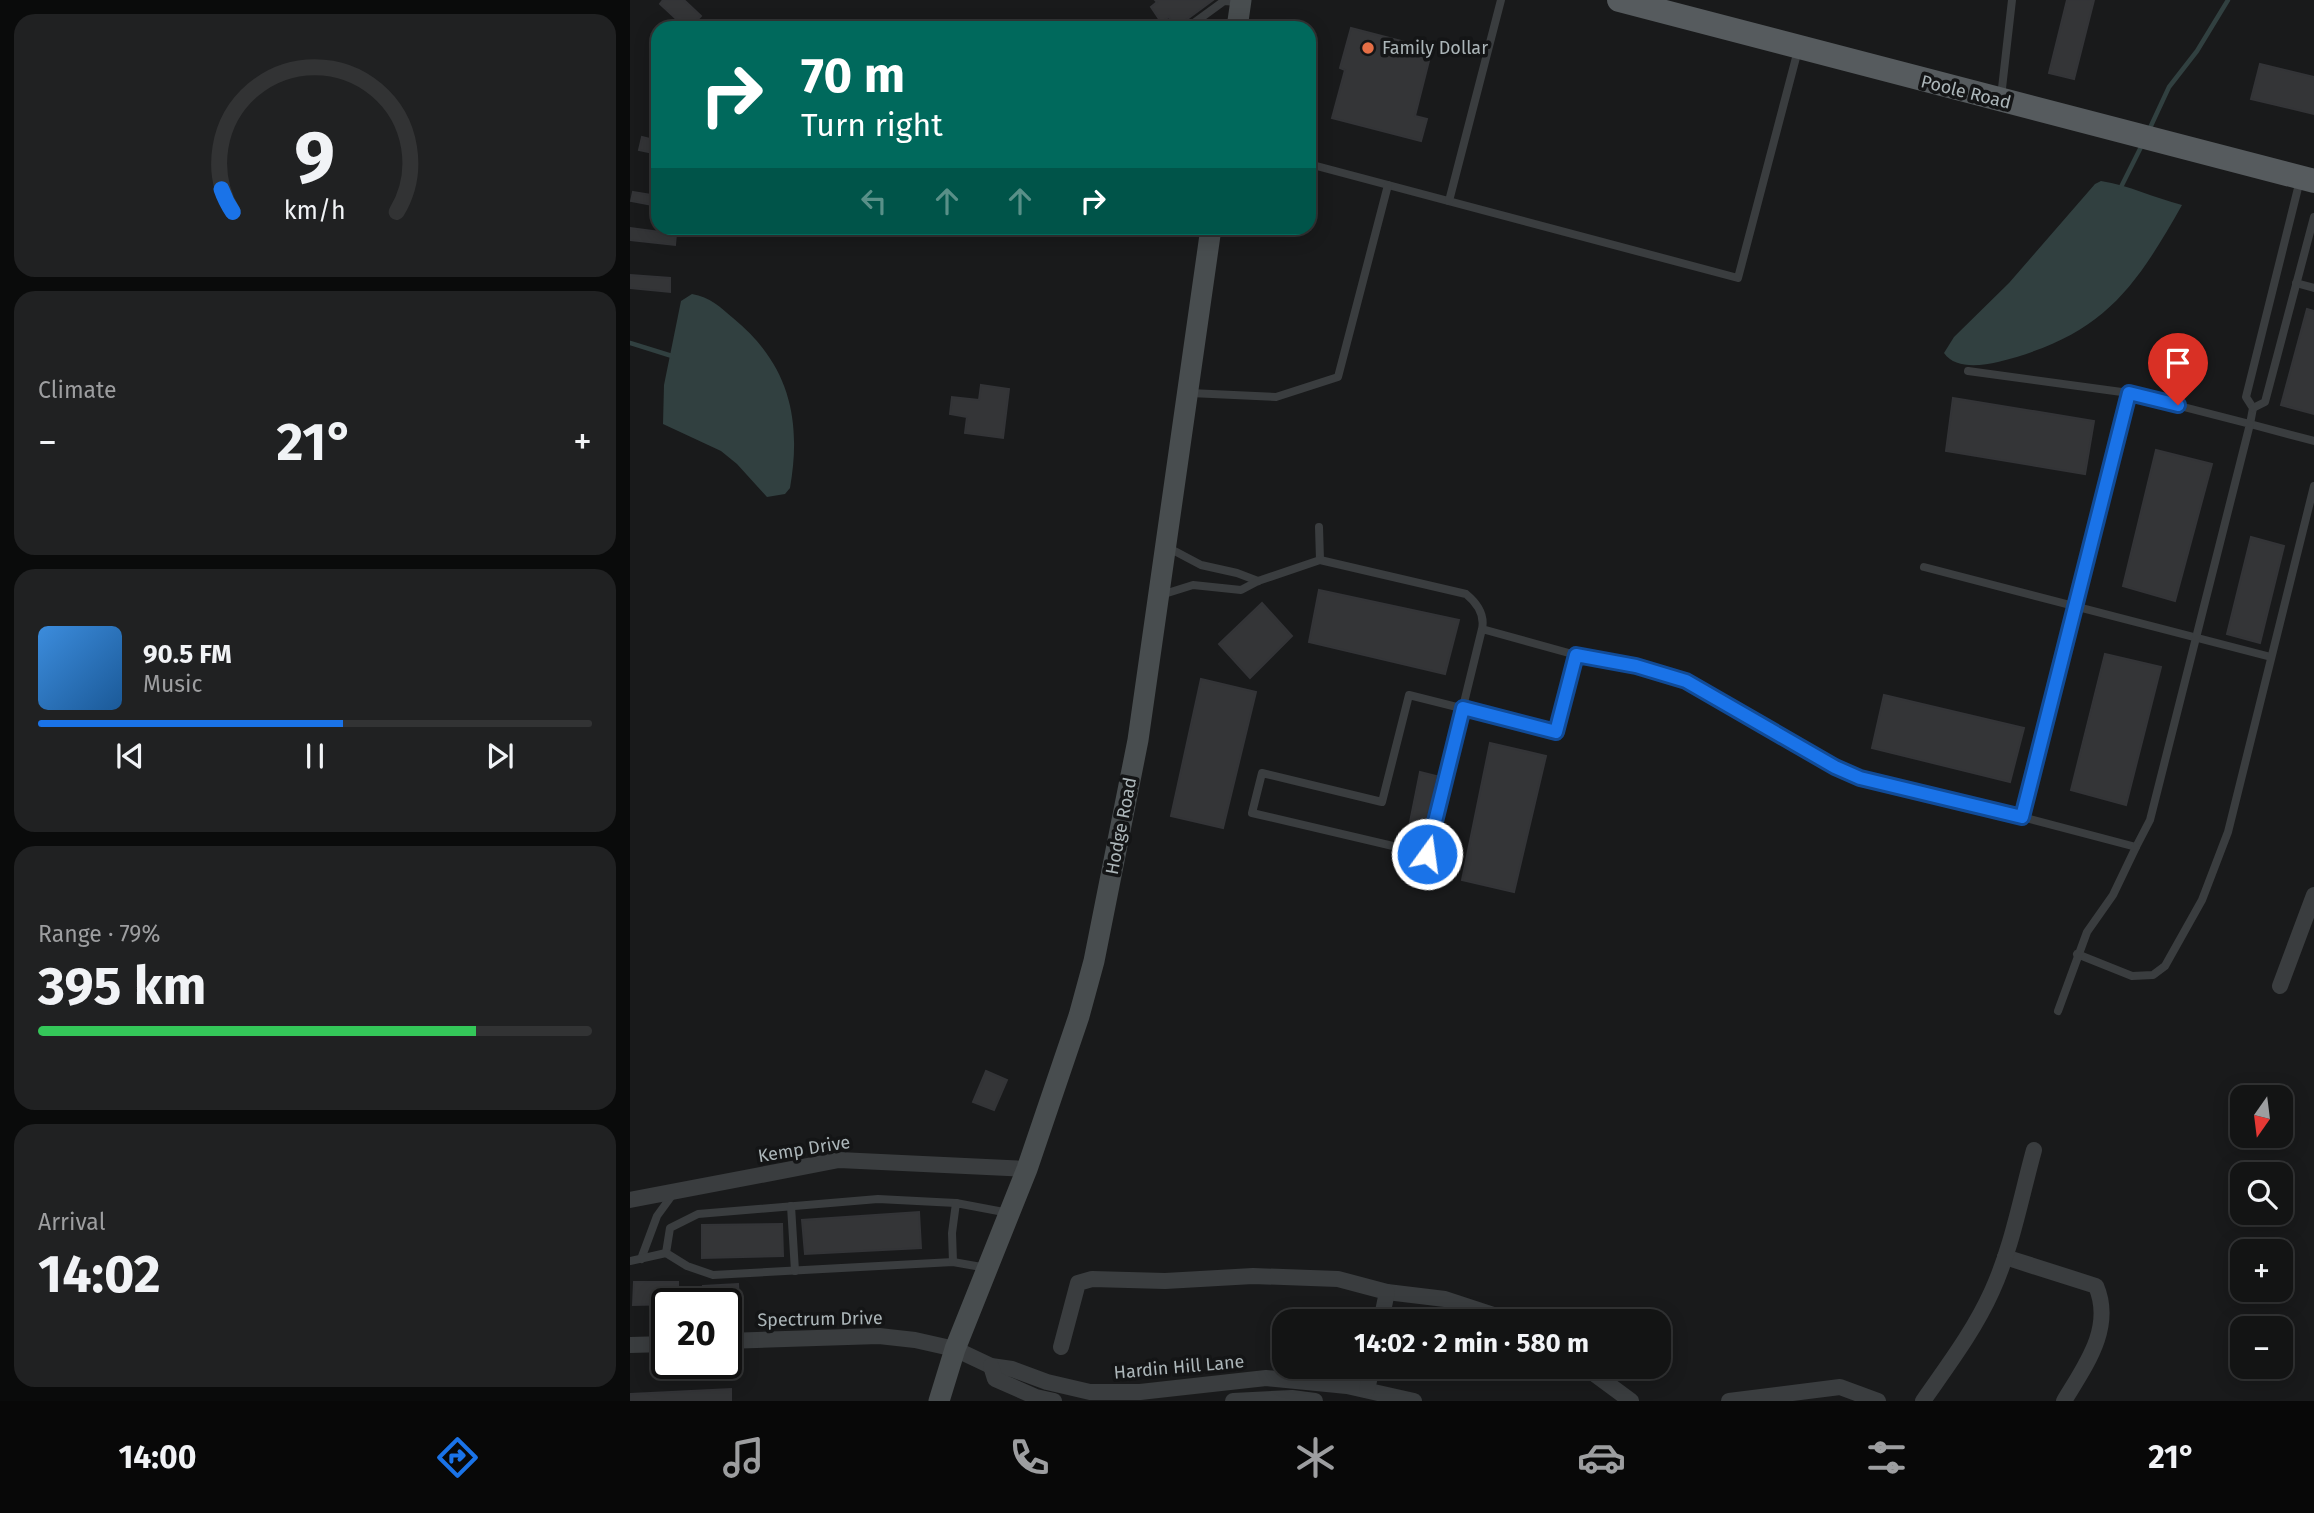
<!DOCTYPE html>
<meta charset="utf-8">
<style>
body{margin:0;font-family:"Fira Sans",sans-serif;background:#202122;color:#f1f3f6;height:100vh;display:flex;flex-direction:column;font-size:26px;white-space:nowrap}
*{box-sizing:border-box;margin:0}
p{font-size:23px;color:#9d9ea0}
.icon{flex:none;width:38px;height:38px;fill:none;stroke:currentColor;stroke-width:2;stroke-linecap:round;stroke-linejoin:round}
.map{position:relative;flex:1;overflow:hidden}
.panel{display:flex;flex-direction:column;gap:14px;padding:14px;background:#0a0b0b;width:630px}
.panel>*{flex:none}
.hud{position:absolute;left:21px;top:21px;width:665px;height:214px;border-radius:21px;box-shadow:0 4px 18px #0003,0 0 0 2px #323334;background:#00695c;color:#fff;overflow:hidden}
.needle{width:46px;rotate:194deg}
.controls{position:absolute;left:1600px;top:1085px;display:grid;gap:14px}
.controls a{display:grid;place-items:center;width:63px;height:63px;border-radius:14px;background:#131414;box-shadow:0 4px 18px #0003,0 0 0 2px #323334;font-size:35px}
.speed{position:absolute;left:21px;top:1288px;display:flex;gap:14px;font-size:35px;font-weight:700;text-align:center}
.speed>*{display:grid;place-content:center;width:91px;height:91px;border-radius:50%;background:#131414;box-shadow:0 4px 18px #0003,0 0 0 2px #323334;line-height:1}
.speed .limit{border:4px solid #111;border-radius:10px;background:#fff;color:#111}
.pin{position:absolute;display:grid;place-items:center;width:60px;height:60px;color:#fff;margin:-72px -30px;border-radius:50% 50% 50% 0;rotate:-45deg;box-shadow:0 0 7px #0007}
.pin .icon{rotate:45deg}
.me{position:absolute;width:77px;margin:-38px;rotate:14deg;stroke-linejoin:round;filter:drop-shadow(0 0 5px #0008)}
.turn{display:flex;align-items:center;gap:24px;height:147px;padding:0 35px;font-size:32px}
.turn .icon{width:91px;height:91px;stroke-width:2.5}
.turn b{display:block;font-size:49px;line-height:60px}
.lanes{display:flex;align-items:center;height:66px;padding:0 35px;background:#0003;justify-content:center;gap:35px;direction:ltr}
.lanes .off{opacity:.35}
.big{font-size:52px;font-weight:700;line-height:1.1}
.panel .card{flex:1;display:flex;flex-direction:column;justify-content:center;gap:10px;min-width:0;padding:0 24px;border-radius:21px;background:#202122}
.panel .dial{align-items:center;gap:0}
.dial svg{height:182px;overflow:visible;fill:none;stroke:#323334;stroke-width:7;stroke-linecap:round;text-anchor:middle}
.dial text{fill:#f1f3f6;stroke:none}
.song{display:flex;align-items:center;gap:21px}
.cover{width:84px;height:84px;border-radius:10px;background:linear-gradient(135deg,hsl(210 70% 55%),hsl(210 70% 35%))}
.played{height:7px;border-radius:4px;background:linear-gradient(90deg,#1a73e8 55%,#323334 55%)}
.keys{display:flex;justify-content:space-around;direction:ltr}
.heat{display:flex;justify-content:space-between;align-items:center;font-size:38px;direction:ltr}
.charge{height:10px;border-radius:5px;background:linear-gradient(90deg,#34c759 79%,#323334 0)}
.trip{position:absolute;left:642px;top:1309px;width:399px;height:70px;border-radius:21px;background:#131414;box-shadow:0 4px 18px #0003,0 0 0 2px #323334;font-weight:700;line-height:70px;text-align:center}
.tabs{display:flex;height:112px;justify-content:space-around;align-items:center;background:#080808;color:#9d9ea0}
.tabs .icon{width:49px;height:49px}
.tabs .active{color:#1a73e8}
.tabs b{font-size:32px;color:#f1f3f6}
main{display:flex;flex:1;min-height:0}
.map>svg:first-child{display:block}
</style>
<main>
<section class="panel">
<div class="card dial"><svg viewBox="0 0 100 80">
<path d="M14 69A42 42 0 1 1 86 69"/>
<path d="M14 69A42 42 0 0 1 9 59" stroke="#1a73e8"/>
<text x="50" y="56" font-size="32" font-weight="700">9</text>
<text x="50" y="72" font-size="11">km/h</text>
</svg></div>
<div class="card"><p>Climate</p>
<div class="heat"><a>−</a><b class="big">21°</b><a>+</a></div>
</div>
<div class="card">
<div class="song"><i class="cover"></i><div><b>90.5 FM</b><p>Music</p></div></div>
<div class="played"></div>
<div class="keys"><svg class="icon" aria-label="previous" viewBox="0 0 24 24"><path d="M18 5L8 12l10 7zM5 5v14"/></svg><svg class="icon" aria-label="pause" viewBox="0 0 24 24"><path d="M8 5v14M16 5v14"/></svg><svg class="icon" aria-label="next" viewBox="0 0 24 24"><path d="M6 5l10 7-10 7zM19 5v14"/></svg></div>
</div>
<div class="card"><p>Range · 79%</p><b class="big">395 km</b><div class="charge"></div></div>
<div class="card"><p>Arrival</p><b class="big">14:02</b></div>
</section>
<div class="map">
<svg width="1684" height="1401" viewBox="0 0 1684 1401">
<rect width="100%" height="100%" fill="#191a1b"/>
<g fill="#314040">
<path d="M1471 181C1499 185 1524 198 1552 205 1502 294 1470 336 1368 362 1350 366 1325 369 1314 353L1324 337 1379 283 1465 184Z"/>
<path d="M62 294C80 297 90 307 103 318 159 364 172 419 160 488L155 494 137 497 107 464 91 451 33 424 34 385 51 301Z"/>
</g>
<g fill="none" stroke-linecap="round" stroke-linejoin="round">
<g stroke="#314040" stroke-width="4.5">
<polyline points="1519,130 1539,87 1567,51 1598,0"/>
<polyline points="1491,187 1512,145"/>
<polyline points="0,343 42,356"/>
</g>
</g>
<g fill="#343537" stroke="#333437" stroke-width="2">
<polygon points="33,0 54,0 71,16 59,28 56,28 30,4"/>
<polygon points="525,0 583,0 545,28 539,17 531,22 521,7 527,2"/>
<polygon points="1437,0 1464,0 1444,79 1419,73"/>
<polygon points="721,28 802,49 785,116 797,119 791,141 702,118 715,70 710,68"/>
<polygon points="1630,64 1684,77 1684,114 1621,99"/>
<polygon points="12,137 28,141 28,154 9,150"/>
<polygon points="3,192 28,196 28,206 1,201"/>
<polygon points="0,228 46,234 45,245 0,240"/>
<polygon points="0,275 40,278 40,292 0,288"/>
<polygon points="1677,309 1684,311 1684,414 1651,405"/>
<polygon points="351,385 379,389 373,438 335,433 337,417 320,414 322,397 349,400"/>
<polygon points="1323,398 1464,421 1455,474 1316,451"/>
<polygon points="1526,450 1582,464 1545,601 1493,586"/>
<polygon points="1621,537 1654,546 1630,643 1597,634"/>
<polygon points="689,590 829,620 815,674 679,642"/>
<polygon points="632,603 662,636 620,678 589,644"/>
<polygon points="1475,654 1531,667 1496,805 1441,790"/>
<polygon points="571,679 626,692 593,828 541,816"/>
<polygon points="1254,695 1394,728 1380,782 1242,748"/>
<polygon points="860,743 916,756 884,892 832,880"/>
<polygon points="790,772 806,776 794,831 779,827"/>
<polygon points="356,1071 377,1080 364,1110 343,1102"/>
<polygon points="289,1212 291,1248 175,1254 172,1220"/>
<polygon points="152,1224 153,1256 72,1258 72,1225"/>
<polygon points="4,1282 48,1282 48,1304 3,1305"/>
<polygon points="108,1284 109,1302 74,1304 73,1286"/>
<polygon points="101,1389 101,1401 0,1401 0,1394"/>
</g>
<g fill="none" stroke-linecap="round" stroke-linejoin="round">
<g stroke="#3a3d3f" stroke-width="8">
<polyline points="557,28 594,1 608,2"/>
<polyline points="1371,97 1382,0"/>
<polyline points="679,164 1108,278 1168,50"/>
<polyline points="1670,180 1616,397 1623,408 1620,424 1684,441"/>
<polyline points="819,201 871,0"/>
<polyline points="1666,283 1684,288"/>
<polyline points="1338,371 1499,393"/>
<polyline points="560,393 646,397 708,377 758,185"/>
<polyline points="1623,408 1635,402 1684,217"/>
<polyline points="689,527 690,560"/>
<polyline points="537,547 571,565 607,573 628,581"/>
<polyline points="1294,567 1641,657"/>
<path d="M531 595 563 585 611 590 628 581 690 560 836 594C847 603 855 615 852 629L797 854 622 813 632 773 752 802 779 695 926 732 946 655 852 629"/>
<polyline points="946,655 1006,666 1056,681 1205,767 1230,778 1392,817 1499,393 1620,424 1520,820 1506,847 1392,817"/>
<polyline points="1447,954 1502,976 1523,975 1535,966 1572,900 1598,832 1684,486"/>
<polyline points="1428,1011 1457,932 1483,895 1506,847"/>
<polyline points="326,1203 248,1199 68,1214 40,1228 36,1253 57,1266 83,1275 323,1262 357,1268"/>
<polyline points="161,1206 165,1271"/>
<polyline points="11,1259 27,1216 43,1194"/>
<polyline points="0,1261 36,1253"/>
<polyline points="323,1262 322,1233 326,1203 379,1213"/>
</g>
<g stroke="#3a3d3f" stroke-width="16">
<polyline points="1650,986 1684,895"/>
<polyline points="0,1200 209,1160 397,1169"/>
<path d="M1375 1257 1466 1286C1484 1328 1455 1366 1434 1401"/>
<polyline points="757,1292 815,1299 882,1321"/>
<polyline points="96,1341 249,1336 285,1340 325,1349 361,1366 382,1369 417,1382 460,1392 510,1392 636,1378 717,1386 784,1401"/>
<polyline points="0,1345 37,1344"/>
<polyline points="431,1347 448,1283 462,1279 535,1281 623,1276 708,1279 757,1292 751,1321"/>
<polyline points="361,1366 365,1379 406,1397 424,1401"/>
<polyline points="955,1367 1001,1401"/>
<polyline points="737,1390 742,1367"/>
<polyline points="603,1401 662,1398 685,1401"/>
<polyline points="1099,1401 1210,1387 1248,1401"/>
<path d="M1293 1401C1318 1365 1344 1331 1362 1291 1382 1247 1391 1197 1404 1150"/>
</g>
<g stroke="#484d4f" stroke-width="21">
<polyline points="607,28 611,0"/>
<polyline points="309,1401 325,1349 397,1169 449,1016 464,961 508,740 581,228"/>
</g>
<polyline stroke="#565b5e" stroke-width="24" points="989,0 1684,181"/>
</g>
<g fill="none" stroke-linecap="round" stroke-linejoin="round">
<defs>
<polyline id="route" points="797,854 833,708 926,732 946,655 1006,666 1056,681 1205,767 1230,778 1392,817 1499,393 1548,405"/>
</defs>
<use href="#route" stroke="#114b97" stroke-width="18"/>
<use href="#route" stroke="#1a73e8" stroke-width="12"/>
</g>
<circle fill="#e66f46" stroke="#141516" stroke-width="2.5" cx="738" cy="48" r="7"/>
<g text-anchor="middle" stroke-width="7" stroke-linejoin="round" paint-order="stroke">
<g font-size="18" fill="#acb6b9" stroke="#141516" text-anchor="start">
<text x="752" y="54">Family Dollar</text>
</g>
<g font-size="18" fill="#acb6b9" stroke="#141516">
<text transform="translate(1336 92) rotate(14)" y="6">Poole Road</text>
<text transform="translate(491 826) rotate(-79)" y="6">Hodge Road</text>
<text transform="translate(174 1149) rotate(-9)" y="6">Kemp Drive</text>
<text transform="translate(190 1319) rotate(-1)" y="6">Spectrum Drive</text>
<text transform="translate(549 1367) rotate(-5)" y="6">Hardin Hill Lane</text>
</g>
</g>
</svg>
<div class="controls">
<a><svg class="needle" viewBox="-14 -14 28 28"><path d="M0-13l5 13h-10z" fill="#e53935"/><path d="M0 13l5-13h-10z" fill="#9d9ea0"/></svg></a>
<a><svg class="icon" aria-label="search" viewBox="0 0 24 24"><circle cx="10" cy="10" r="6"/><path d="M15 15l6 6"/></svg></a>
<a>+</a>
<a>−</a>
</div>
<div class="speed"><div class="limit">20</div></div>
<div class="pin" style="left:1548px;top:405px;background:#d93025"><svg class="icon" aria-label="arrive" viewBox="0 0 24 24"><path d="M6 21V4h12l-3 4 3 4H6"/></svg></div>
<svg class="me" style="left:797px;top:854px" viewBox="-20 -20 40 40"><circle r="17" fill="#1a73e8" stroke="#fff" stroke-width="3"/><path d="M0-11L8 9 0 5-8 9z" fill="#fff"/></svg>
<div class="trip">14:02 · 2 min · 580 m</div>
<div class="hud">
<div class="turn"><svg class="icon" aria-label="right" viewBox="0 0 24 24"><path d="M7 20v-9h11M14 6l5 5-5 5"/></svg><div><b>70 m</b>Turn right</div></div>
<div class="lanes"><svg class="icon off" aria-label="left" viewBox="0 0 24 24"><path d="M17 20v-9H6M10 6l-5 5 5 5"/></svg><svg class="icon off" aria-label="ahead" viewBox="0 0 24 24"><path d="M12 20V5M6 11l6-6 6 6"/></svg><svg class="icon off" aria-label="ahead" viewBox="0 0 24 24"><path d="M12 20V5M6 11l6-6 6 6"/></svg><svg class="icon" aria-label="right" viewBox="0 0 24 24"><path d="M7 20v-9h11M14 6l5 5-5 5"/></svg></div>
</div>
</div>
</main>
<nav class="tabs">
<b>14:00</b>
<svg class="icon active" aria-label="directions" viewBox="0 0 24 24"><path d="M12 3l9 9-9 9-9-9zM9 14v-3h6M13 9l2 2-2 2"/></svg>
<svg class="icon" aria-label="music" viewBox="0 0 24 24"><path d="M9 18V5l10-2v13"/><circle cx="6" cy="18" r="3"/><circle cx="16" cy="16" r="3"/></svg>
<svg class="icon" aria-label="phone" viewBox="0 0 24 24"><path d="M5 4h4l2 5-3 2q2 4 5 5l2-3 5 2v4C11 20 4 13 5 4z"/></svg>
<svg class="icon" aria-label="climate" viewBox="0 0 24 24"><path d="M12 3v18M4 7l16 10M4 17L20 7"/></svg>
<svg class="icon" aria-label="car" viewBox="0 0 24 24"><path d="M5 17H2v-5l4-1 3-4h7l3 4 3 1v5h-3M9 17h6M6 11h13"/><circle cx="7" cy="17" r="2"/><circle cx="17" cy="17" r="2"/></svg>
<svg class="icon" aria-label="filters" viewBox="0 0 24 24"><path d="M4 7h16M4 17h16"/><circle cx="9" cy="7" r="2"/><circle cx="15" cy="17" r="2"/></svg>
<b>21°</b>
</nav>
